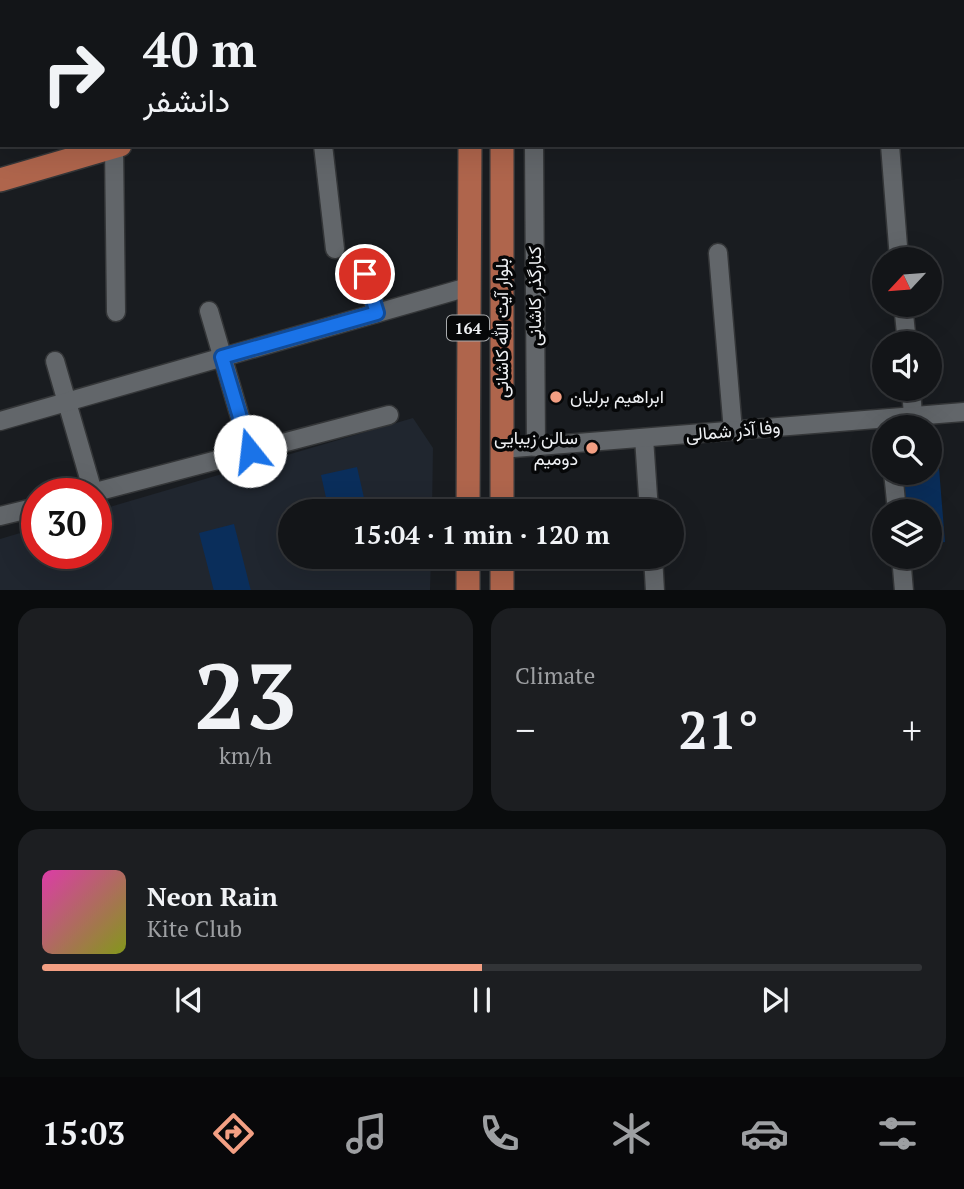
<!DOCTYPE html>
<meta charset="utf-8">
<style>
body{margin:0;font-family:"PT Serif",Vazirmatn,serif;background:#1c1e21;color:#f1f3f6;height:100vh;display:flex;flex-direction:column;font-size:26px;white-space:nowrap}
*{box-sizing:border-box;margin:0}
p{font-size:23px;color:#9d9fa2}
.icon{flex:none;width:38px;height:38px;fill:none;stroke:currentColor;stroke-width:2;stroke-linecap:round;stroke-linejoin:round}
.map{position:relative;height:590px;overflow:hidden}
.details{display:flex;flex-direction:column;gap:18px;padding:18px;background:#0a0c0d;flex:1}
.details>*{flex:none}
.top-card{position:absolute;left:0px;top:0px;width:964px;height:147px;box-shadow:0 7px 28px #0002,0 0 0 2px #323437;background:#131518;color:#f1f3f6;overflow:hidden}
.needle{width:46px;rotate:244deg}
.fabs{position:absolute;left:872px;top:247px;display:grid;gap:14px}
.fabs a{display:grid;place-items:center;width:70px;height:70px;border-radius:50%;background:#131518;box-shadow:0 7px 28px #0002,0 0 0 2px #323437;font-size:35px}
.speed{position:absolute;left:21px;top:478px;display:flex;gap:14px;font-size:35px;font-weight:700;text-align:center}
.speed>*{display:grid;place-content:center;width:91px;height:91px;border-radius:50%;background:#131518;box-shadow:0 7px 28px #0002,0 0 0 2px #323437;line-height:1}
.speed .limit{border:10px solid #d22;background:#fff;color:#111}
.pin{position:absolute;display:grid;place-items:center;width:60px;height:60px;color:#fff;margin:-30px;border:4px solid #fff;border-radius:50%;box-shadow:0 2px 7px #0007}
.me{position:absolute;width:77px;margin:-38px;rotate:344deg;stroke-linejoin:round;filter:drop-shadow(0 0 5px #0008)}
.turn{display:flex;align-items:center;gap:24px;height:147px;padding:0 28px;font-size:32px}
.turn .icon{width:91px;height:91px;stroke-width:2.5}
.turn b{display:block;font-size:49px;line-height:60px}
.big{font-size:52px;font-weight:700;line-height:1.1}
.details .widget{flex:1;display:flex;flex-direction:column;justify-content:center;gap:10px;min-width:0;padding:0 24px;border-radius:21px;background:#1c1e21}
.details .dial{align-items:center;gap:0}
.dial b{font-size:91px;line-height:1}
.song{display:flex;align-items:center;gap:21px}
.cover{width:84px;height:84px;border-radius:10px;background:linear-gradient(135deg,hsl(320 70% 55%),hsl(70 70% 35%))}
.played{height:7px;border-radius:4px;background:linear-gradient(90deg,#f39f83 50%,#323437 50%)}
.keys{display:flex;justify-content:space-around;direction:ltr}
.heat{display:flex;justify-content:space-between;align-items:center;font-size:38px;direction:ltr}
.details .tiles{flex:1;display:grid;gap:18px;grid-template-columns:1fr 1fr}
.widget:last-child{grid-column:span 2}
.trip{position:absolute;left:278px;top:499px;width:406px;height:70px;border-radius:35px;background:#131518;box-shadow:0 7px 28px #0002,0 0 0 2px #323437;font-weight:700;line-height:70px;text-align:center}
.tab-bar{display:flex;height:112px;justify-content:space-around;align-items:center;background:#08080a;color:#9d9fa2}
.tab-bar .icon{width:49px;height:49px}
.tab-bar .selected{color:#f39f83}
.tab-bar b{font-size:32px;color:#f1f3f6}
.map>svg:first-child{display:block}
</style>
<div class="map">
<svg width="964" height="591" viewBox="0 0 964 591">
<rect width="100%" height="100%" fill="#191c20"/>
<polygon fill="#20262f" points="413,418 433,448 432,511 290,511 290,556 431,557 430,590 0,591 0,539 37,528 37,553 96,553 96,511"/>
<g fill="#0a2e5b">
<polygon points="929,431 936,431 945,542 929,544 929,511 905,511 902,472 929,472"/>
<polygon points="357,467 367,511 329,511 321,475"/>
<polygon points="234,524 251,591 214,591 199,533"/>
</g>
<g fill="none" stroke-linecap="round" stroke-linejoin="round">
<defs>
<g id="minor">
<polyline points="63,0 63,2"/>
<polyline points="251,0 251,2"/>
<polyline points="534,0 534,2"/>
<polyline points="693,0 693,2"/>
<polyline points="877,0 877,2"/>
<polyline points="323,145 335,249"/>
<polyline points="534,145 536,447"/>
<polyline points="890,145 899,259"/>
<polyline points="114,147 116,312"/>
<polyline points="718,253 733,431"/>
<polyline points="365,274 377,313"/>
<polyline points="903,304 907,343"/>
<polyline points="209,311 250,451"/>
<polyline points="55,361 93,492"/>
<polyline points="911,388 913,416"/>
<polyline points="0,421 468,287"/>
<polyline points="644,438 649,511"/>
<polyline points="502,449 964,412"/>
<polyline points="893,472 897,511"/>
<polyline points="88,494 389,415"/>
<polyline points="0,516 37,507"/>
<polyline points="653,556 655,591"/>
<polyline points="901,556 904,591"/>
</g>
<g id="major">
<polyline points="501,0 501,2"/>
<polyline points="468,2 468,0"/>
<polyline points="502,145 502,511"/>
<polyline points="0,180 120,145"/>
<polyline points="468,511 470,145"/>
<polyline points="502,556 502,591"/>
<polyline points="468,591 468,556"/>
</g>
</defs>
<use href="#minor" stroke="#343638" stroke-width="21"/>
<use href="#major" stroke="#343638" stroke-width="26"/>
<use href="#minor" stroke="#62666a" stroke-width="18"/>
<use href="#major" stroke="#af654c" stroke-width="23"/>
</g>
<g fill="none" stroke-linecap="round" stroke-linejoin="round">
<defs>
<polyline id="route" points="250,451 222,357 377,313 365,274"/>
</defs>
<use href="#route" stroke="#114b97" stroke-width="18"/>
<use href="#route" stroke="#1a73e8" stroke-width="12"/>
</g>
<g fill="#f39f83" stroke="#060708" stroke-width="2.5">
<circle cx="556" cy="397" r="7"/>
<circle cx="592" cy="448" r="7"/>
</g>
<g text-anchor="middle" stroke-width="7" stroke-linejoin="round" paint-order="stroke">
<rect fill="#060708" stroke="#a9abad" stroke-width="2" x="447" y="315.5" width="42" height="25" rx="5"/>
<g font-size="16" font-weight="bold" fill="#eff1f4">
<text x="468" y="334">164</text>
</g>
<g font-size="18" fill="#eff1f4" stroke="#060708">
<text transform="translate(535 296) rotate(-90)" y="6">کنارگذر کاشانی</text>
<text transform="translate(502 328) rotate(-90)" y="6">بلوار آیت الله کاشانی</text>
<text transform="translate(733 431) rotate(-5)" y="6">وفا آذر شمالی</text>
</g>
<g font-size="18" fill="#eff1f4" stroke="#060708" text-anchor="start">
<text x="570" y="403">ابراهیم برلیان</text>
<text x="578" y="444" text-anchor="end">سالن زیبایی<tspan x="578" dy="21">دومیم</tspan></text>
</g>
</g>
</svg>
<div class="fabs">
<a><svg class="needle" viewBox="-14 -14 28 28"><path d="M0-13l5 13h-10z" fill="#e53935"/><path d="M0 13l5-13h-10z" fill="#9d9fa2"/></svg></a>
<a><svg class="icon" aria-label="sound" viewBox="0 0 24 24"><path d="M4 9h4l5-4v14l-5-4H4zM17 9q2 3 0 6"/></svg></a>
<a><svg class="icon" aria-label="search" viewBox="0 0 24 24"><circle cx="10" cy="10" r="6"/><path d="M15 15l6 6"/></svg></a>
<a><svg class="icon" aria-label="layers" viewBox="0 0 24 24"><path d="M12 4l9 5-9 5-9-5zM3 14l9 5 9-5"/></svg></a>
</div>
<div class="speed"><div class="limit">30</div></div>
<div class="pin" style="left:365px;top:274px;background:#d93025"><svg class="icon" aria-label="arrive" viewBox="0 0 24 24"><path d="M6 21V4h12l-3 4 3 4H6"/></svg></div>
<svg class="me" style="left:250px;top:451px" viewBox="-20 -20 40 40"><circle r="19" fill="#fff"/><path d="M0-13L10 11 0 6-10 11z" fill="#1a73e8"/></svg>
<div class="trip">15:04 · 1 min · 120 m</div>
<div class="top-card">
<div class="turn"><svg class="icon" aria-label="right" viewBox="0 0 24 24"><path d="M7 20v-9h11M14 6l5 5-5 5"/></svg><div><b>40 m</b>دانشفر</div></div>
</div>
</div>
<section class="details">
<div class="tiles">
<div class="widget dial"><b>23</b><p>km/h</p></div>
<div class="widget"><p>Climate</p>
<div class="heat"><a>−</a><b class="big">21°</b><a>+</a></div>
</div>
<div class="widget">
<div class="song"><i class="cover"></i><div><b>Neon Rain</b><p>Kite Club</p></div></div>
<div class="played"></div>
<div class="keys"><svg class="icon" aria-label="previous" viewBox="0 0 24 24"><path d="M18 5L8 12l10 7zM5 5v14"/></svg><svg class="icon" aria-label="pause" viewBox="0 0 24 24"><path d="M8 5v14M16 5v14"/></svg><svg class="icon" aria-label="next" viewBox="0 0 24 24"><path d="M6 5l10 7-10 7zM19 5v14"/></svg></div>
</div>
</div>
</section>
<nav class="tab-bar">
<b>15:03</b>
<svg class="icon selected" aria-label="directions" viewBox="0 0 24 24"><path d="M12 3l9 9-9 9-9-9zM9 14v-3h6M13 9l2 2-2 2"/></svg>
<svg class="icon" aria-label="music" viewBox="0 0 24 24"><path d="M9 18V5l10-2v13"/><circle cx="6" cy="18" r="3"/><circle cx="16" cy="16" r="3"/></svg>
<svg class="icon" aria-label="phone" viewBox="0 0 24 24"><path d="M5 4h4l2 5-3 2q2 4 5 5l2-3 5 2v4C11 20 4 13 5 4z"/></svg>
<svg class="icon" aria-label="climate" viewBox="0 0 24 24"><path d="M12 3v18M4 7l16 10M4 17L20 7"/></svg>
<svg class="icon" aria-label="car" viewBox="0 0 24 24"><path d="M5 17H2v-5l4-1 3-4h7l3 4 3 1v5h-3M9 17h6M6 11h13"/><circle cx="7" cy="17" r="2"/><circle cx="17" cy="17" r="2"/></svg>
<svg class="icon" aria-label="filters" viewBox="0 0 24 24"><path d="M4 7h16M4 17h16"/><circle cx="9" cy="7" r="2"/><circle cx="15" cy="17" r="2"/></svg>
</nav>
